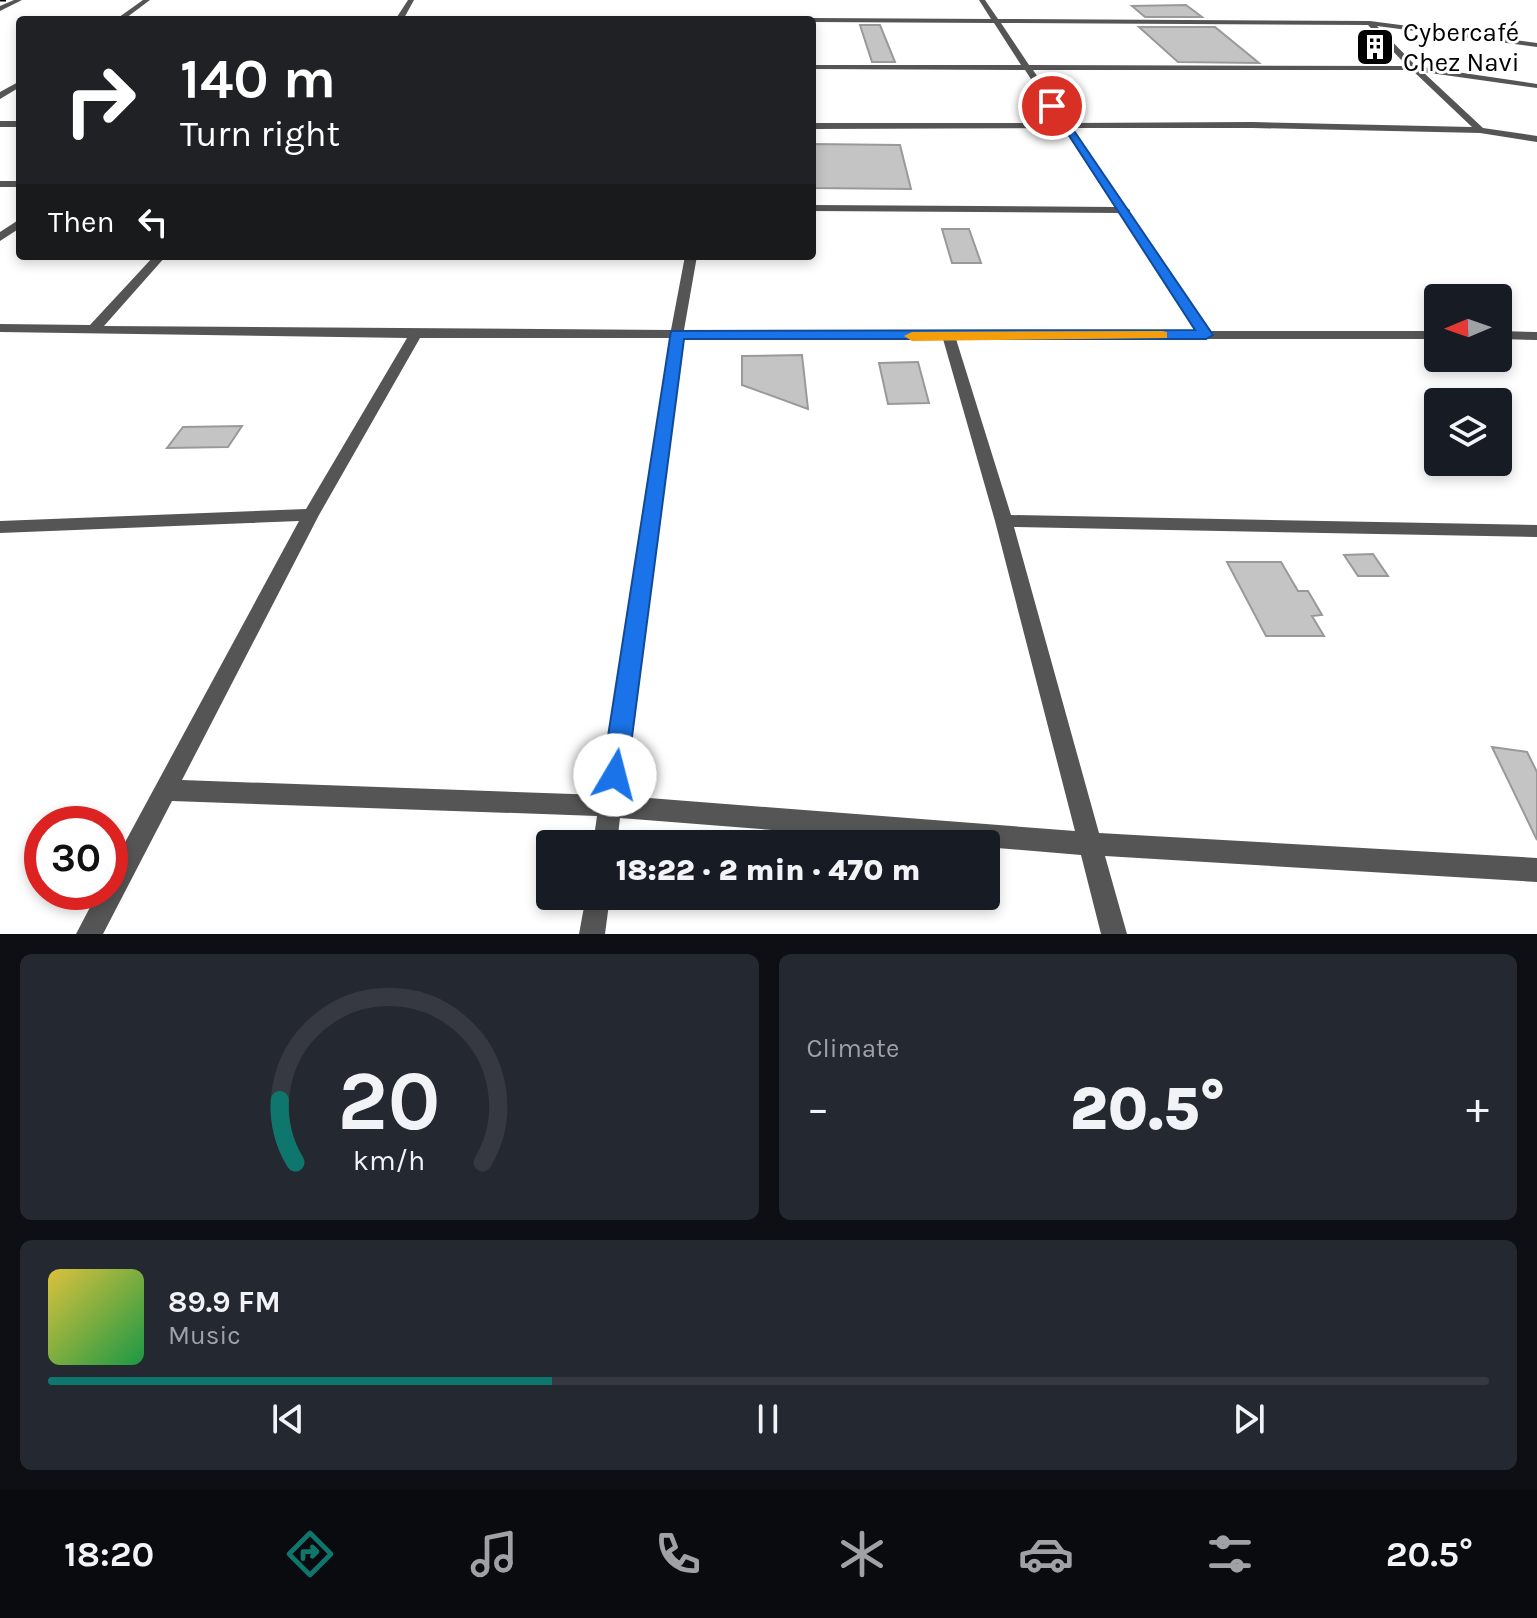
<!DOCTYPE html>
<meta charset="utf-8">
<style>
body{margin:0;font-family:Karla,sans-serif;background:#242831;color:#f1f3f6;height:100vh;display:flex;flex-direction:column;font-size:30px;white-space:nowrap}
*{box-sizing:border-box;margin:0}
p{font-size:26px;color:#9ea1a6}
.icon{flex:none;width:44px;height:44px;fill:none;stroke:currentColor;stroke-width:2;stroke-linecap:round;stroke-linejoin:round}
.map{position:relative;height:934px;overflow:hidden}
.details{display:flex;flex-direction:column;gap:20px;padding:20px;background:#0d0f14;flex:1}
.details>*{flex:none}
.banner{position:absolute;left:16px;top:16px;width:800px;height:244px;border-radius:8px;box-shadow:0 4px 12px #0003;background:#202124;color:#fff;overflow:hidden}
.needle{width:52px;rotate:268deg}
.controls{position:absolute;left:1424px;top:284px;display:grid;gap:16px}
.controls a{display:grid;place-items:center;width:88px;height:88px;border-radius:8px;background:#171b24;box-shadow:0 4px 12px #0003;font-size:40px}
.speed{position:absolute;left:24px;top:806px;display:flex;gap:16px;font-size:40px;font-weight:700;text-align:center}
.speed>*{display:grid;place-content:center;width:104px;height:104px;border-radius:50%;background:#171b24;box-shadow:0 4px 12px #0003;line-height:1}
.speed .limit{border:12px solid #d22;background:#fff;color:#111}
.pin{position:absolute;display:grid;place-items:center;width:68px;height:68px;color:#fff;margin:-34px;border:4px solid #fff;border-radius:50%;box-shadow:0 2px 8px #0007}
.me{position:absolute;width:88px;margin:-44px;rotate:8deg;stroke-linejoin:round;filter:drop-shadow(0 0 6px #0008)}
.turn{display:flex;align-items:center;gap:28px;height:168px;padding:0 32px;font-size:36px}
.turn .icon{width:104px;height:104px;stroke-width:2.5}
.turn b{display:block;font-size:56px;line-height:68px}
.then{display:flex;align-items:center;height:76px;padding:0 32px;background:#0003;gap:16px;font-size:30px}
.big{font-size:60px;font-weight:800;line-height:1.1}
.details .widget{flex:1;display:flex;flex-direction:column;justify-content:center;gap:12px;min-width:0;padding:0 28px;border-radius:12px;background:#242831}
.details .dial{align-items:center;gap:0}
.dial svg{height:208px;overflow:visible;fill:none;stroke:#363941;stroke-width:7;stroke-linecap:round;text-anchor:middle}
.dial text{fill:#f1f3f6;stroke:none}
.song{display:flex;align-items:center;gap:24px}
.cover{width:96px;height:96px;border-radius:12px;background:linear-gradient(135deg,hsl(50 70% 55%),hsl(140 70% 35%))}
.played{height:8px;border-radius:4px;background:linear-gradient(90deg,#0f766e 35%,#363941 35%)}
.keys{display:flex;justify-content:space-around;direction:ltr}
.heat{display:flex;justify-content:space-between;align-items:center;font-size:44px;direction:ltr}
.details .tiles{flex:1;display:grid;gap:20px;grid-template-columns:1fr 1fr}
.widget:last-child{grid-column:span 2}
.trip{position:absolute;left:536px;top:830px;width:464px;height:80px;border-radius:8px;background:#171b24;box-shadow:0 4px 12px #0003;font-weight:800;line-height:80px;text-align:center}
.tabs{display:flex;height:128px;justify-content:space-around;align-items:center;background:#090b0e;color:#9ea1a6}
.tabs .icon{width:56px;height:56px}
.tabs .active{color:#0f766e}
.tabs b{font-size:36px;color:#f1f3f6}
.map>svg:first-child{display:block}
</style>
<div class="map">
<svg width="1537" height="934" viewBox="0 0 1537 934">
<rect width="100%" height="100%" fill="#fff"/>
<g fill="#c4c4c4" stroke="#999" stroke-width="2">
<polygon points="1186,5 1202,17 1145,17 1132,6"/>
<polygon points="860,25 880,25 895,62 872,62"/>
<polygon points="1139,27 1215,27 1259,63 1178,62"/>
<polygon points="812,144 900,145 911,189 812,188"/>
<polygon points="942,229 969,229 981,263 952,263"/>
<polygon points="802,355 808,409 742,385 742,356"/>
<polygon points="918,362 929,403 888,404 879,363"/>
<polygon points="242,426 228,447 167,448 183,427"/>
<polygon points="1373,554 1388,576 1358,576 1344,555"/>
<polygon points="1227,562 1281,562 1298,591 1308,591 1322,615 1312,616 1324,636 1266,636"/>
<polygon points="1492,747 1527,752 1537,772 1537,840"/>
</g>
<g fill="none" stroke-linecap="round" stroke-linejoin="round">
<g fill="#555" fill-rule="evenodd">
<polygon points="14,0 22,0 0,11 0,6"/>
<polygon points="143,0 150,0 126,18 301,18 305,20 115,20"/>
<polygon points="408,0 414,0 403,20 395,20"/>
<path d="M979 0H985L998 19 1370 21 1537 43V47L1377 26 1416 66 1537 84V88L1423 72 1483 128 1537 136V142L1480 133 1253 128H1072L1126 207 1130 210 1129 212 1210 331H1438V339H956L1011 515 1537 525V537L1014 527 1099 833 1537 858V882L1105 856 1127 934H1101L1081 855 986 847V844H950L620 818 617 844H593L597 816 172 801 103 934H76L98 892H110V870L299 521 0 533V521L306 509 407 338 0 332V324L90 325 154 256H166L104 326 671 330 685 256H697L684 330 1197 331 1119 213 812 211V205L1115 207 1063 128 812 129V123H1060L1025 70 812 69V65H1021L994 23 812 22 808 20 812 18 991 19ZM1001 23 1368 25 1407 66 1029 65ZM1033 70H1412L1472 127 1253 122 1069 123ZM420 338H670L601 795 182 780 319 515ZM683 338 943 339 995 521 1075 831 623 796Z"/>
<polygon points="455,18 769,18 773,20 451,20"/>
<polygon points="20,81 20,87 0,99 0,92"/>
<rect x="0" y="121" width="20" height="6"/>
<rect x="0" y="181" width="20" height="6"/>
<polygon points="20,219 20,228 0,241 0,232"/>
<polygon points="1498,331 1537,332 1537,340 1498,339"/>
<polygon points="586,896 610,896 605,934 579,934"/>
</g>
<polyline stroke="#000" stroke-width="3" stroke-dasharray="6 2 1 2" stroke-linecap="butt" points="0,0 7,0"/>
</g>
<polygon fill="#1a73e8" stroke="#114b97" stroke-width="2" points="1048,103 1055,103 1213,335 1206,339 684,339 627,775 624,783 615,786 606,783 602,775 671,331 1195,330"/>
<polygon fill="#f59e0b" points="1162,331 1167,332 1167,338 912,341 904,336 912,332"/>
<defs>
<symbol id="building-square" viewBox="-11 -11 22 22"><rect x="-9" y="-9" width="18" height="18" rx="4" fill="#000" stroke="#fff"/><path d="M-4-6H4V6H1V3H-1V6H-4ZM-2.5-4.3h1.7v1.8h-1.7ZM.8-4.3h1.7v1.8H.8ZM-2.5-1h1.7V.8h-1.7ZM.8-1h1.7V.8H.8Z" fill="#fff"/></symbol>
</defs>
<g fill-rule="evenodd">
<use href="#building-square" x="1353" y="25" width="44" height="44"/>
</g>
<g text-anchor="middle" stroke-width="6" stroke-linejoin="round" paint-order="stroke">
<g font-size="26" fill="#000" stroke="#fff" text-anchor="start">
<text x="1403" y="41">Cybercafé<tspan x="1403" dy="30">Chez Navi</tspan></text>
</g>
</g>
</svg>
<div class="controls">
<a><svg class="needle" viewBox="-14 -14 28 28"><path d="M0-13l5 13h-10z" fill="#e53935"/><path d="M0 13l5-13h-10z" fill="#9ea1a6"/></svg></a>
<a><svg class="icon" aria-label="layers" viewBox="0 0 24 24"><path d="M12 4l9 5-9 5-9-5zM3 14l9 5 9-5"/></svg></a>
</div>
<div class="speed"><div class="limit">30</div></div>
<div class="pin" style="left:1052px;top:106px;background:#d93025"><svg class="icon" aria-label="arrive" viewBox="0 0 24 24"><path d="M6 21V4h12l-3 4 3 4H6"/></svg></div>
<svg class="me" style="left:615px;top:775px" viewBox="-20 -20 40 40"><circle r="19" fill="#fff"/><path d="M0-13L10 11 0 6-10 11z" fill="#1a73e8"/></svg>
<div class="trip">18:22 · 2 min · 470 m</div>
<div class="banner">
<div class="turn"><svg class="icon" aria-label="right" viewBox="0 0 24 24"><path d="M7 20v-9h11M14 6l5 5-5 5"/></svg><div><b>140 m</b>Turn right</div></div>
<div class="then">Then<svg class="icon" aria-label="left" viewBox="0 0 24 24"><path d="M17 20v-9H6M10 6l-5 5 5 5"/></svg></div>
</div>
</div>
<section class="details">
<div class="tiles">
<div class="widget dial"><svg viewBox="0 0 100 80">
<path d="M14 69A42 42 0 1 1 86 69"/>
<path d="M14 69A42 42 0 0 1 8 45" stroke="#0f766e"/>
<text x="50" y="56" font-size="32" font-weight="700">20</text>
<text x="50" y="72" font-size="11">km/h</text>
</svg></div>
<div class="widget"><p>Climate</p>
<div class="heat"><a>−</a><b class="big">20.5°</b><a>+</a></div>
</div>
<div class="widget">
<div class="song"><i class="cover"></i><div><b>89.9 FM</b><p>Music</p></div></div>
<div class="played"></div>
<div class="keys"><svg class="icon" aria-label="previous" viewBox="0 0 24 24"><path d="M18 5L8 12l10 7zM5 5v14"/></svg><svg class="icon" aria-label="pause" viewBox="0 0 24 24"><path d="M8 5v14M16 5v14"/></svg><svg class="icon" aria-label="next" viewBox="0 0 24 24"><path d="M6 5l10 7-10 7zM19 5v14"/></svg></div>
</div>
</div>
</section>
<nav class="tabs">
<b>18:20</b>
<svg class="icon active" aria-label="directions" viewBox="0 0 24 24"><path d="M12 3l9 9-9 9-9-9zM9 14v-3h6M13 9l2 2-2 2"/></svg>
<svg class="icon" aria-label="music" viewBox="0 0 24 24"><path d="M9 18V5l10-2v13"/><circle cx="6" cy="18" r="3"/><circle cx="16" cy="16" r="3"/></svg>
<svg class="icon" aria-label="phone" viewBox="0 0 24 24"><path d="M5 4h4l2 5-3 2q2 4 5 5l2-3 5 2v4C11 20 4 13 5 4z"/></svg>
<svg class="icon" aria-label="climate" viewBox="0 0 24 24"><path d="M12 3v18M4 7l16 10M4 17L20 7"/></svg>
<svg class="icon" aria-label="car" viewBox="0 0 24 24"><path d="M5 17H2v-5l4-1 3-4h7l3 4 3 1v5h-3M9 17h6M6 11h13"/><circle cx="7" cy="17" r="2"/><circle cx="17" cy="17" r="2"/></svg>
<svg class="icon" aria-label="filters" viewBox="0 0 24 24"><path d="M4 7h16M4 17h16"/><circle cx="9" cy="7" r="2"/><circle cx="15" cy="17" r="2"/></svg>
<b>20.5°</b>
</nav>
